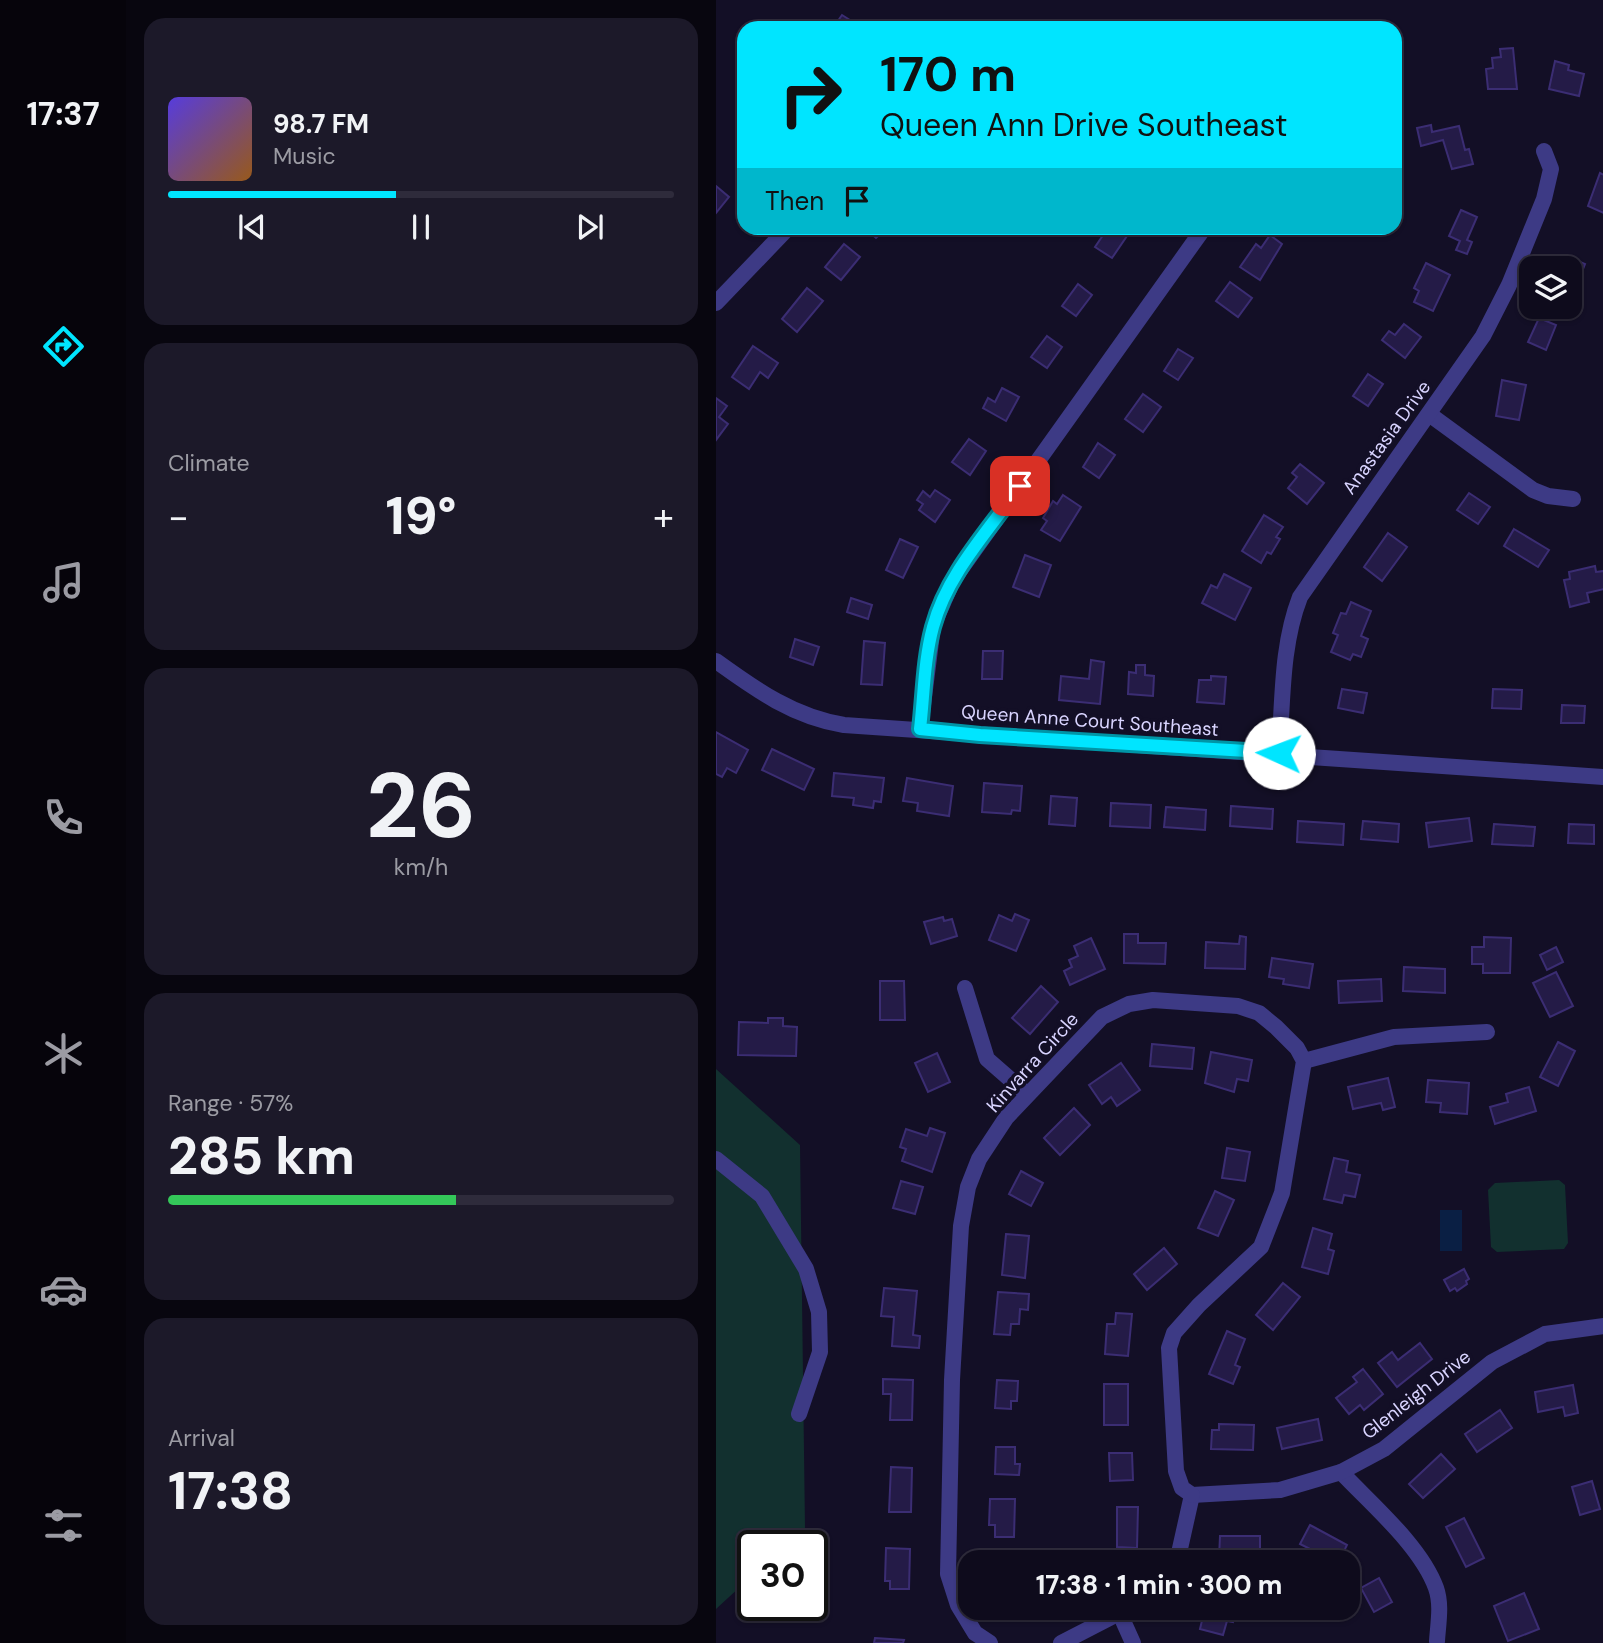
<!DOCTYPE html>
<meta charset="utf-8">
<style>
body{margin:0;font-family:"DM Sans",sans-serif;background:#1c1929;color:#f1f3f6;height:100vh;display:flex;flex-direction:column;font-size:26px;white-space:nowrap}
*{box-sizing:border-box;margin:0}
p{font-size:23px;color:#9b9ba3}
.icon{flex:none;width:38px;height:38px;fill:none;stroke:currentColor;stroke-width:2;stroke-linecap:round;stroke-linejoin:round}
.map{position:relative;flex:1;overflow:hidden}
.drawer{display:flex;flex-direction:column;gap:18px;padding:18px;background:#08060f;width:590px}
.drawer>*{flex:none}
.hud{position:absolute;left:21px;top:21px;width:665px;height:214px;border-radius:21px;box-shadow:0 2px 5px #0004,0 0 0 2px #2e2b3b;background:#00e5ff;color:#111;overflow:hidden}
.fabs{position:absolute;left:803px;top:256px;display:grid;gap:14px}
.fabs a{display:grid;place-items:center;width:63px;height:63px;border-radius:14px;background:#0e0b1c;box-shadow:0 2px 5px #0004,0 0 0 2px #2e2b3b;font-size:35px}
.speed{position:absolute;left:21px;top:1530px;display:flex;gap:14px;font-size:35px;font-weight:700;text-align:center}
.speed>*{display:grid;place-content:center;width:91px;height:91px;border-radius:50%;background:#0e0b1c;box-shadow:0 2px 5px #0004,0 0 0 2px #2e2b3b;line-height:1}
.speed .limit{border:4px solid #111;border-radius:10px;background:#fff;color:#111}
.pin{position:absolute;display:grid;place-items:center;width:60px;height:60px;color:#fff;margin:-30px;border-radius:14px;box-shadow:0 4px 10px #0006}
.me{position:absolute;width:77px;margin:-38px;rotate:272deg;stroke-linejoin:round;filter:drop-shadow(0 0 5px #0008)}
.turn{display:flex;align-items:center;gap:24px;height:147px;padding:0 28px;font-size:32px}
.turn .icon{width:91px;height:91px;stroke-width:2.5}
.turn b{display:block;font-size:49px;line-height:60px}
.then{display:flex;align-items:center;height:66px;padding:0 28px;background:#0003;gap:14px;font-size:26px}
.big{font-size:52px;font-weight:800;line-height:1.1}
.drawer .tile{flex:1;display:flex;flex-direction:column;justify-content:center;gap:10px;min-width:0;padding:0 24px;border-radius:21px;background:#1c1929}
.drawer .dial{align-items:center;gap:0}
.dial b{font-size:91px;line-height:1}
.song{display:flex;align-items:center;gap:21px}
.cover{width:84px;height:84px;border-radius:10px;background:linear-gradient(135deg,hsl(250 70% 55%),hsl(30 70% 35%))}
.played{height:7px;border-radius:4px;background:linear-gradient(90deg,#00e5ff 45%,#2e2b3b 45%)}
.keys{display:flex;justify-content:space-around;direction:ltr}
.heat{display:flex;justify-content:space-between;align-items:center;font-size:38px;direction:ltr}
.charge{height:10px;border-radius:5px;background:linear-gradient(90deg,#34c759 57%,#2e2b3b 0)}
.trip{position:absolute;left:242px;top:1550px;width:402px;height:70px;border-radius:21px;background:#0e0b1c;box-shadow:0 2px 5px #0004,0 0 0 2px #2e2b3b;font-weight:800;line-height:70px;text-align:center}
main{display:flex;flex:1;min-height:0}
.dock{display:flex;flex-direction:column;width:126px;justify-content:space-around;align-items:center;background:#06040b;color:#9b9ba3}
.dock .icon{width:49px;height:49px}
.dock .on{color:#00e5ff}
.dock b{font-size:32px;color:#f1f3f6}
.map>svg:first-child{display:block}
</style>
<main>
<nav class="dock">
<b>17:37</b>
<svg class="icon on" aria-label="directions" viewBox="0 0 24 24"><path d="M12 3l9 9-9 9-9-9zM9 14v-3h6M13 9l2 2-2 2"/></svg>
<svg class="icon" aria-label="music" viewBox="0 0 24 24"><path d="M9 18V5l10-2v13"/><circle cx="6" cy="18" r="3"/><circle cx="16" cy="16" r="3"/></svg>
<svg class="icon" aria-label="phone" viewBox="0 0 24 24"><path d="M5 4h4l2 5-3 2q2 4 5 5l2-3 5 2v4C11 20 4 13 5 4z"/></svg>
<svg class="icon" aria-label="climate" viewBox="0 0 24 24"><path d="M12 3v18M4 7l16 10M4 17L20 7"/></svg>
<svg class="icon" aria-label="car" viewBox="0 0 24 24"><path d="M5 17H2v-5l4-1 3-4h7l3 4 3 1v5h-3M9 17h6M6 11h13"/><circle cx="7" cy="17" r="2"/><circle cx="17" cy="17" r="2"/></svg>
<svg class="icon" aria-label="filters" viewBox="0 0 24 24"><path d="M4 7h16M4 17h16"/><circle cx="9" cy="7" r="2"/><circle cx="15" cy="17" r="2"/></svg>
</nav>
<section class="drawer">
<div class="tile">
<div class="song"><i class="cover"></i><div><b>98.7 FM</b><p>Music</p></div></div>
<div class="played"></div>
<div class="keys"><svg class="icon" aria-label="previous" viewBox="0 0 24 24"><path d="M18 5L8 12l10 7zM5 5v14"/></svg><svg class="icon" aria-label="pause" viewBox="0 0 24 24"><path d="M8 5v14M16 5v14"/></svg><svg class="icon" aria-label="next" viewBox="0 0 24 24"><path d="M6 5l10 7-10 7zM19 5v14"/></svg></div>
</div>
<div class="tile"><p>Climate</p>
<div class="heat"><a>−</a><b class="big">19°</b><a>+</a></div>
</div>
<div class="tile dial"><b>26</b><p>km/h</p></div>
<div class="tile"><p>Range · 57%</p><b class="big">285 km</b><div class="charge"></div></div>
<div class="tile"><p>Arrival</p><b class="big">17:38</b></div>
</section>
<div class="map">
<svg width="888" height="1643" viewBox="0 0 888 1643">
<rect width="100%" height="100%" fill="#130f26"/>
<g fill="#12302f">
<polygon points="0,1069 84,1145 89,1528 70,1545 37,1545 37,1575 0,1609"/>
<polygon points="843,1180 849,1185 852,1243 848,1249 781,1252 775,1247 772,1190 779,1183"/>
</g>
<rect fill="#0a1f44" x="724" y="1210" width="22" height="41"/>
<g fill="#241b47" stroke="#3b2d73" stroke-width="2">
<polygon points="126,15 145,27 145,28 117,28"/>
<polygon points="797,48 801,89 772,89 770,69 777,68 776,58 785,57 784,49"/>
<polygon points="839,61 853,65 852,70 868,74 863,96 833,89"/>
<polygon points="715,125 716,132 743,126 749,150 753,149 757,164 736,169 727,140 705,146 701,128"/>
<polygon points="884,173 888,175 888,213 872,206"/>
<polygon points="0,186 13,197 0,213"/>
<polygon points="745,210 761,217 751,240 756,242 751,254 740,250 744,241 733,236"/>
<polygon points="149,228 171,228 160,238"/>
<polygon points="392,228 405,228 413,233 396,258 379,247"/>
<polygon points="554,235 566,244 544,280 524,267 540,244 545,248"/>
<polygon points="128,244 144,257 125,280 109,267"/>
<polygon points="850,256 869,264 859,289 854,287 854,268 845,268"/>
<polygon points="710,263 734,275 717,311 698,302 703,291 698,288"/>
<polygon points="514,282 536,298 522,317 500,301"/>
<polygon points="362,284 376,295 360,316 346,306"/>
<polygon points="91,288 107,301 81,332 66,319"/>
<polygon points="823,318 840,325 830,350 812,342"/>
<polygon points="688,324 705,337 689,358 666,340 673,331 679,335"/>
<polygon points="331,336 346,347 331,368 315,357"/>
<polygon points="37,346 62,363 52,378 44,372 33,389 16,377"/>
<polygon points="462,349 477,358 462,380 448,371"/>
<polygon points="652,374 667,384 652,406 637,396"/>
<polygon points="786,380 810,385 803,420 780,416"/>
<polygon points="286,388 303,397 290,421 267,408 272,398 279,402"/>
<polygon points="427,394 445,407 427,432 409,419"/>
<polygon points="0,398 11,406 3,417 12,424 0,440"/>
<polygon points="253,439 270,451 254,475 236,462"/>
<polygon points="382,443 399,455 383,478 367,467"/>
<polygon points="584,464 608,483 591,504 572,488 581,477 576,473"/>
<polygon points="219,490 234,500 219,522 203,510 207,504 201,500 207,491 214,497"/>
<polygon points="753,493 774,507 762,524 741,510"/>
<polygon points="347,495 365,507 344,541 325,530 331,521 327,518 337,501 341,504"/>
<polygon points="548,515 567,527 560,537 564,539 555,554 551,552 545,563 526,551"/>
<polygon points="798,529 833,550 822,567 788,546"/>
<polygon points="672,533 691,547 666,581 648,567"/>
<polygon points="184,539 202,547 187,578 170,570"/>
<polygon points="309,555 335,565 323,597 297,587"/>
<polygon points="879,566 880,572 888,571 888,589 871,593 873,602 854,607 848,580 854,579 853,572"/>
<polygon points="508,574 535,588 519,620 486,603 495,585 501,588"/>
<polygon points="135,598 156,605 152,619 131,612"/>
<polygon points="635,602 655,611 645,636 652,639 645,657 637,654 634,660 615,652 622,635 617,633 625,613 630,614"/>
<polygon points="79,639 103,647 97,665 74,657"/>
<polygon points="148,641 169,643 166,685 145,684"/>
<polygon points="267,651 287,651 286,679 266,679"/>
<polygon points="375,660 388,662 384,704 343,700 345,676 373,679"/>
<polygon points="420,665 429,665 429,675 438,676 437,696 412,694 413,672 420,673"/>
<polygon points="495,676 510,677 508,704 481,702 483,680 495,680"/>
<polygon points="626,689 651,693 647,713 622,708"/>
<polygon points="777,689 806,690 805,709 776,708"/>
<polygon points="846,705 869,706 868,723 845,723"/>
<polygon points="0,732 32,750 20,773 11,768 6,777 0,774"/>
<polygon points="56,749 98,769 88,790 46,770"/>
<polygon points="118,773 168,778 165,802 158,801 157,808 137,805 138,798 116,796"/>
<polygon points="191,778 237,786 233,816 201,811 202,803 187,801"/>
<polygon points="268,783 306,786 304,811 296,810 295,814 266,812"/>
<polygon points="335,796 361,798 359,826 333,824"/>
<polygon points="395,803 435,805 434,828 394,826"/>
<polygon points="515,806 557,809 556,829 514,826"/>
<polygon points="450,807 490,810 489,830 448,827"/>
<polygon points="753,818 756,841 713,847 710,823"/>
<polygon points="582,821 628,824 627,845 581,842"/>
<polygon points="647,821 683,824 682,842 645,839"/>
<polygon points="778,824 819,827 817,846 776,844"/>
<polygon points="853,824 878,825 878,844 852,843"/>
<polygon points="299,914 313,920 300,951 273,940 283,915 296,921"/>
<polygon points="227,917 228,921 236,919 241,936 215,944 208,922"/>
<polygon points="408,934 422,934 422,943 450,943 449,964 408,963"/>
<polygon points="524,936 530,937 529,969 489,968 490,942 523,944"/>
<polygon points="768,937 795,938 794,973 767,973 767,964 756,964 756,947 768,947"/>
<polygon points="375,938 389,969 354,985 348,971 356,967 353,960 362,956 358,946"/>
<polygon points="840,947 847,962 831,970 824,955"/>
<polygon points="556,958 597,964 593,988 567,984 568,979 553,977"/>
<polygon points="688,967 729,969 729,993 687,991"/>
<polygon points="840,972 857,1006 834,1017 817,983"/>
<polygon points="665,979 666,1001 623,1003 622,981"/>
<polygon points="164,981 188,981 189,1020 164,1020"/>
<polygon points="325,986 342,1002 314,1034 296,1018"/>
<polygon points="52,1018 67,1018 67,1026 81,1027 80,1056 22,1055 23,1022 52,1023"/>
<polygon points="842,1042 859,1051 842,1086 824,1077"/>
<polygon points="436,1044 478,1048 476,1069 434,1066"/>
<polygon points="495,1052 536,1060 532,1081 521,1079 518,1092 489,1083"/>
<polygon points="221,1053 234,1082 212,1092 199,1063"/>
<polygon points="405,1063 424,1090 401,1106 395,1097 386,1104 373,1085"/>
<polygon points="672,1078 679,1107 667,1110 665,1103 637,1109 632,1087"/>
<polygon points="712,1080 753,1083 751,1114 724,1112 725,1103 710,1102"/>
<polygon points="813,1087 820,1111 779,1124 774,1107 792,1102 790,1094"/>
<polygon points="358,1108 374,1125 344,1155 328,1138"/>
<polygon points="214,1128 229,1133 216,1172 186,1161 190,1149 184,1147 190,1129 211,1136"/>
<polygon points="511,1148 534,1152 529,1181 506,1178"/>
<polygon points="618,1158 632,1161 630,1172 644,1175 639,1197 628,1195 626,1203 608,1199"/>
<polygon points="305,1171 327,1183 315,1206 293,1194"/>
<polygon points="185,1181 207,1187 199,1214 177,1208"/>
<polygon points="499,1191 518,1200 502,1236 482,1228"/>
<polygon points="597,1228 616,1234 612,1249 618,1251 612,1274 586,1267"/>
<polygon points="290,1234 313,1236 309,1278 286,1275"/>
<polygon points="448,1248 461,1264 431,1290 418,1274"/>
<polygon points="748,1269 753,1279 750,1281 751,1284 741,1291 739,1288 734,1291 728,1280"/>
<polygon points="567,1283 584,1297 557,1330 540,1315"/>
<polygon points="168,1288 201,1291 197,1335 204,1336 203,1348 176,1346 178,1317 165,1316"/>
<polygon points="282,1292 313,1294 312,1310 304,1309 303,1324 295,1324 294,1335 278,1334"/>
<polygon points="400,1313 416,1314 412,1356 389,1354 391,1324 399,1324"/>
<polygon points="511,1331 529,1339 519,1365 524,1367 517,1384 493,1374"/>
<polygon points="704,1343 716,1359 681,1387 662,1363 676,1352 682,1360"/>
<polygon points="647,1369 667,1394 648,1410 644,1405 633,1414 620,1398 641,1382 637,1377"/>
<polygon points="167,1379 197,1380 196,1420 174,1420 175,1394 167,1394"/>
<polygon points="281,1380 302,1381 301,1401 295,1401 295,1409 279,1408"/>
<rect x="388" y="1384" width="24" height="41"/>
<polygon points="857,1385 862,1413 849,1416 847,1407 822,1412 819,1392"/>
<polygon points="784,1410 796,1428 761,1452 749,1434"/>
<polygon points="602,1419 606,1440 566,1449 561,1428"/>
<polygon points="503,1424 538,1425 537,1450 495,1449 496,1430 503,1430"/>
<polygon points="280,1447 299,1447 299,1464 304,1464 303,1475 279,1474"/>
<polygon points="393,1453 416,1453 417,1480 394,1481"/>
<polygon points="725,1454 739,1469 707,1498 693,1484"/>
<polygon points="175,1467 196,1468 195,1512 173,1512"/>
<polygon points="876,1481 884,1509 864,1515 856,1487"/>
<polygon points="274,1499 299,1499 298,1537 279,1537 279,1525 273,1525"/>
<polygon points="401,1507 422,1507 421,1548 401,1547"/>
<polygon points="748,1518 768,1558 750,1567 730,1527"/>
<polygon points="594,1525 631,1545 622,1563 584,1544"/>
<polygon points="504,1536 544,1536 544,1558 503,1558"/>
<polygon points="170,1548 194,1549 193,1589 174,1589 174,1581 169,1581"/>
<polygon points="663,1578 676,1602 658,1612 645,1588"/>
<polygon points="808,1593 823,1629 792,1641 778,1606"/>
<polygon points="489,1608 520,1608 517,1622 511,1621 507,1635 484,1629"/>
<polygon points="159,1638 188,1640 187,1643 158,1643"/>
</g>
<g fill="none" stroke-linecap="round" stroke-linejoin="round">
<g stroke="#3d3a85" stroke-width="16">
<polyline points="0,303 72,228"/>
<polyline points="713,414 817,490 832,496 857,499"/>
<path d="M0 661C40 690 78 717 128 725L888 777"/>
<polyline points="204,729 217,626 237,580 488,228"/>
<path d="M563 753C567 700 565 646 584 597L767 336 793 285 828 199 835 169 828 151"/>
<polyline points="249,988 271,1059 311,1094"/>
<polyline points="588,1061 678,1037 771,1032"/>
<polyline points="0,1159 46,1196 90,1269 103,1312 104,1352 83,1414"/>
<path d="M625 1472C655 1504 705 1546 720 1588 726 1605 722 1624 721 1641"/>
<polyline points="476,1495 564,1490 625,1472 668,1449 776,1362 829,1334 888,1326"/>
<polyline points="458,1563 463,1553 476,1495"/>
<polyline points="404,1614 417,1643"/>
<polyline points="274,1643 259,1633 242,1605 232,1574 236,1380 245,1226 252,1187 263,1159 290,1118 386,1017 413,1004 437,1000 522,1006 543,1013 560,1027 581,1048 588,1061 566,1193 545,1247 483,1305 458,1333 453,1348 460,1471 466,1488 476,1495"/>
<polyline points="345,1643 413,1608"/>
</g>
</g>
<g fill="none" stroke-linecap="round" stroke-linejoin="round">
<defs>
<path id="route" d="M304 486C273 530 231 574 217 627 208 660 208 695 204 729L264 735 563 753"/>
</defs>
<use href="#route" stroke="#0095a6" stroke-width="18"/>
<use href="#route" stroke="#00e5ff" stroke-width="12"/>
</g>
<g text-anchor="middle" stroke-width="7" stroke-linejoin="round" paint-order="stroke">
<g font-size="19" fill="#d9d4ff" stroke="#130f26">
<text transform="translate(670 437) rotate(-54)" y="7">Anastasia Drive</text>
<text transform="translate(374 720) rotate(4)" y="7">Queen Anne Court Southeast</text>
<text transform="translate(316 1062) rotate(-48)" y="7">Kinvarra Circle</text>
<text transform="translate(700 1394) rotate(-38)" y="7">Glenleigh Drive</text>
</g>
</g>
</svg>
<div class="fabs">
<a><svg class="icon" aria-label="layers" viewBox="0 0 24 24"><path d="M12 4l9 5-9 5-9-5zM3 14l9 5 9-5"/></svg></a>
</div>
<div class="speed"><div class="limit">30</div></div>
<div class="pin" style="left:304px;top:486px;background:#d93025"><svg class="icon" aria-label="arrive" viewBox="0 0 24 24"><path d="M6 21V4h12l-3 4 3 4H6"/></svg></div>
<svg class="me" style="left:563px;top:753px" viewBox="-20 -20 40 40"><circle r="19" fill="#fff"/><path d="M0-13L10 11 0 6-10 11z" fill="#00e5ff"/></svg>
<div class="trip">17:38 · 1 min · 300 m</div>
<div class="hud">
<div class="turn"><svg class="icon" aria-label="right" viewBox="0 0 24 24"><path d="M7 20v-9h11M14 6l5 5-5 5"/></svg><div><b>170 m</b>Queen Ann Drive Southeast</div></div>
<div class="then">Then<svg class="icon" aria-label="arrive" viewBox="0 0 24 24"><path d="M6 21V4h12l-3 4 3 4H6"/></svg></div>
</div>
</div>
</main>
